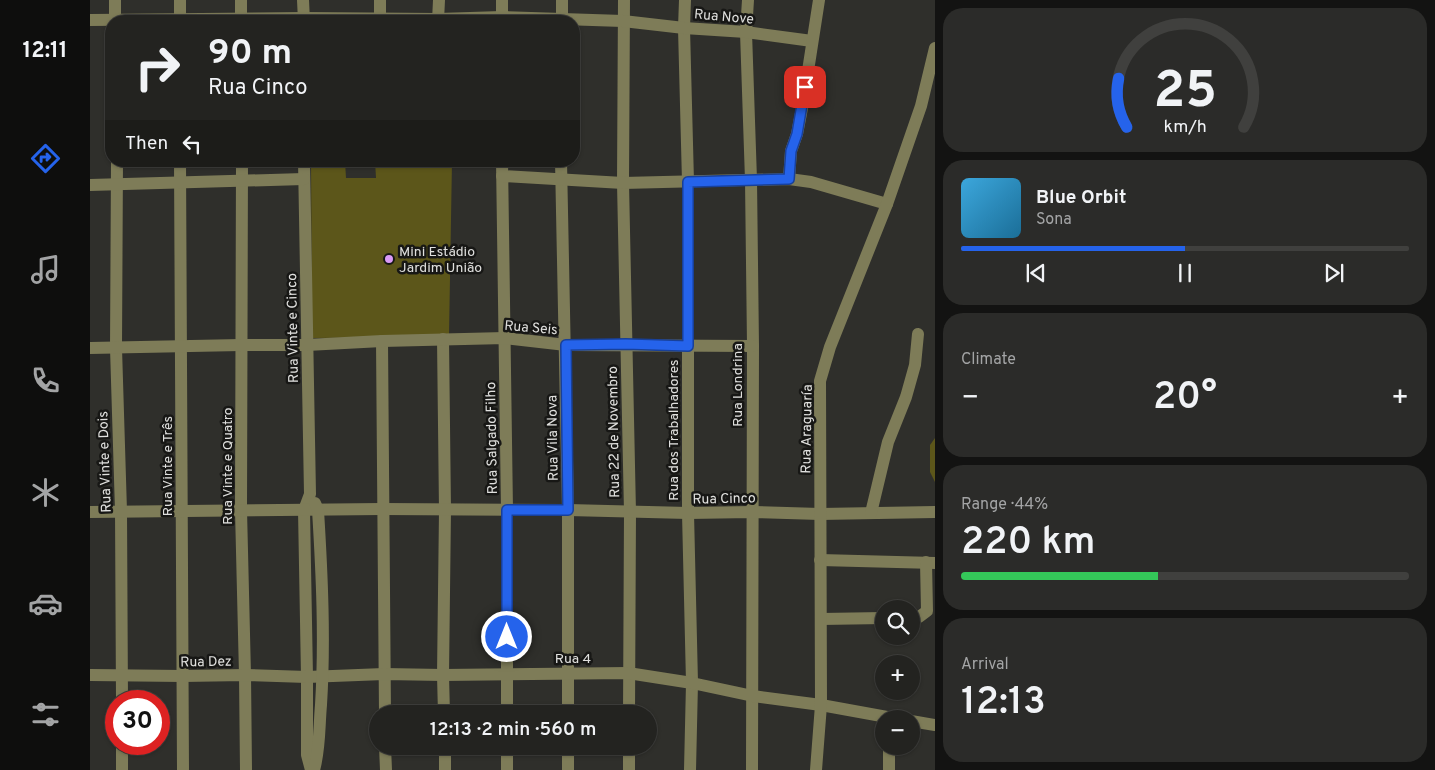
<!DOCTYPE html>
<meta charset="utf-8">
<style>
body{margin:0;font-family:Overpass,sans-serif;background:#2b2b29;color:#f1f3f6;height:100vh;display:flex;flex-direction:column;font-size:19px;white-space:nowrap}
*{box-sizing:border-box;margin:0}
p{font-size:16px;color:#a3a4a5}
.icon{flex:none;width:28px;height:28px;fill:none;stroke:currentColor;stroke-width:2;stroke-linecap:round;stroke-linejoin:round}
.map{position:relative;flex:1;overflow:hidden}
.panel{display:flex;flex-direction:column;gap:8px;padding:8px;background:#131312;width:500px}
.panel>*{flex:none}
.guide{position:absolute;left:15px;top:15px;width:475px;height:152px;border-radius:20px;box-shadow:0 1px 4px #0004,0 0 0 1px #40403e;background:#232320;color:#f1f3f6;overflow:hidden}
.buttons{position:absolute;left:785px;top:600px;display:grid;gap:10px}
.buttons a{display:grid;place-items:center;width:45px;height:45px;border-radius:50%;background:#232320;box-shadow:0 1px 4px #0004,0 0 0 1px #40403e;font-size:25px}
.speed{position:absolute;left:15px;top:690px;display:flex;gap:10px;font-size:25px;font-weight:700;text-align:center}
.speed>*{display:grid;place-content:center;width:65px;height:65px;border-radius:50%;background:#232320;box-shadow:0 1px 4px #0004,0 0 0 1px #40403e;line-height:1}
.speed .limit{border:8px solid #d22;background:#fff;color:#111}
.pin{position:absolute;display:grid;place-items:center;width:42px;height:42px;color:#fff;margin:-21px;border-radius:10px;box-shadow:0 2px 8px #0006}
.me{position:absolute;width:55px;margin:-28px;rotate:0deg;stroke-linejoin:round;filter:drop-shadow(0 0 4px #0008)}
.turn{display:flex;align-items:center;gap:18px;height:105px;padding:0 20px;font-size:22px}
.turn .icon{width:65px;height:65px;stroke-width:2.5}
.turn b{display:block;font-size:35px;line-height:42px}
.then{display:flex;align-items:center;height:48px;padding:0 20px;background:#0003;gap:10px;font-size:19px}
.big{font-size:38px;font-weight:600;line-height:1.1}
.panel .widget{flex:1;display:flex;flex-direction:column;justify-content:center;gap:8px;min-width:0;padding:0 18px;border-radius:20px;background:#2b2b29}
.panel .dial{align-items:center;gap:0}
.dial svg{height:130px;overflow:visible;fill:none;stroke:#40403e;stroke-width:7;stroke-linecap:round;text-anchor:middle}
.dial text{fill:#f1f3f6;stroke:none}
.song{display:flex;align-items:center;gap:15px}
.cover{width:60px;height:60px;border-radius:8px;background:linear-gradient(135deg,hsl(200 70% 55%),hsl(200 70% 35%))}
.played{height:5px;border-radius:2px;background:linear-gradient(90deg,#2563eb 50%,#40403e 50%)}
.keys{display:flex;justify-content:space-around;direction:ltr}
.heat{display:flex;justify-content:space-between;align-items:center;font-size:28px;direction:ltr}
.charge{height:8px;border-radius:4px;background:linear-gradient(90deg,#34c759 44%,#40403e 0)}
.trip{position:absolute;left:279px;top:705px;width:288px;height:50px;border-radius:25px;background:#232320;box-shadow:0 1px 4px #0004,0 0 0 1px #40403e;font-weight:600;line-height:50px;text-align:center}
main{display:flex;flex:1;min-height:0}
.tabs{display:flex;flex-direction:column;width:90px;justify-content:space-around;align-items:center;background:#0e0e0d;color:#a3a4a5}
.tabs .icon{width:35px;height:35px}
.tabs .active{color:#2563eb}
.tabs b{font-size:22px;color:#f1f3f6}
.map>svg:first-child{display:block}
</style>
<main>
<nav class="tabs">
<b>12:11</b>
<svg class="icon active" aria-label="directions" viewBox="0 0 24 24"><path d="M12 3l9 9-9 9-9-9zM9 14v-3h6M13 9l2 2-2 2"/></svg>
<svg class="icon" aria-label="music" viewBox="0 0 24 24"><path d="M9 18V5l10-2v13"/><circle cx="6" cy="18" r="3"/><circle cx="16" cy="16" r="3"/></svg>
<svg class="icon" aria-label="phone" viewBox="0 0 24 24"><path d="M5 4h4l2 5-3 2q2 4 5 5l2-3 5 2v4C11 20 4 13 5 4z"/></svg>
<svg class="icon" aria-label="climate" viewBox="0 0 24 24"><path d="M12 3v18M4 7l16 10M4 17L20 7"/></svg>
<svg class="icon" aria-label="car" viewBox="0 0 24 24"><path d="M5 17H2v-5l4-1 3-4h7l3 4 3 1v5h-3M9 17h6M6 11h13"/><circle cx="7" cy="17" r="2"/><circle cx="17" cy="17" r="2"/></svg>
<svg class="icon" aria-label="filters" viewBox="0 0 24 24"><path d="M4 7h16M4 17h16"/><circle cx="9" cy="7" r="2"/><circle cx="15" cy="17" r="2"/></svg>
</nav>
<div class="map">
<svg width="845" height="770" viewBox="0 0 845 770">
<rect width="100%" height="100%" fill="#2f2f2b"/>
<g fill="#5c561a">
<polygon points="221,161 255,161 256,178 286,178 285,161 362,161 359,337 222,338"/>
<polygon points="845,438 845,482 840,472 840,445"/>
</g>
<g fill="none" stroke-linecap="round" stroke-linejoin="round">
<g stroke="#7e7c58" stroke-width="12">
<polyline points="90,0 90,21"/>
<polyline points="151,0 151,21"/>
<polyline points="213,0 214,21"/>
<polyline points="290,0 290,21"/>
<polyline points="534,0 533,183 540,512 539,714"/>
<polyline points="595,0 594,28 598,182 598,513 602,683 600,770"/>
<polyline points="658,0 656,32 661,180 663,346 662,770"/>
<polyline points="0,20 214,18 348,19 412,17 472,19 533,21 594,28 656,32 722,41"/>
<polyline points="25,21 25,0"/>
<polyline points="348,21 349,0"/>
<polyline points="412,21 412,0"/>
<polyline points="472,21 472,0"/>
<polyline points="27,161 26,348 31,511 32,701"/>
<polyline points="90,161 93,770"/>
<polyline points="152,161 151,510 155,675 156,770"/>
<polyline points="214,161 220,494 214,510 217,677 217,755 221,770"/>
<polyline points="412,161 417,510 417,714"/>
<polyline points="471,161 478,510 478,714"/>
<polyline points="412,176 533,183 699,179 721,182 797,204"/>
<polyline points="699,179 701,151 707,134 713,103 729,0"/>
<polyline points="0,185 214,179"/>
<polyline points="353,339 355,510 353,675 354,714"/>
<polyline points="292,341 295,714"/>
<polyline points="0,348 151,345 217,345 292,341 415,338 476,345 663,346"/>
<polyline points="0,512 292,509 478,510 598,513 662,512 730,514 845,512"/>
<polyline points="781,513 798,442 816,397 825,365 828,334"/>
<polyline points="730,560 845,563"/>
<polyline points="821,618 829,617 837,611 836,562"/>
<polyline points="731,619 794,618"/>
<polyline points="0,675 93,676 155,675 217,677 294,674 353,675 538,673 602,683 663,696 731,705 808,719"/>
<polyline points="821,721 845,725"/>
<polyline points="295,746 296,770"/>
<polyline points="355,746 355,770"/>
<polyline points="417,746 417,770"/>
<polyline points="539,746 539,770"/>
<polyline points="799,746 799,770"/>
<polyline points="32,770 32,744"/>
<path d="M224 770C230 749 229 727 231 705 235 640 232 575 228 510L225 503"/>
<polyline points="478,770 478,746"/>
<polyline points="726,770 731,705 730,381 740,347 797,204 831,106 845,48"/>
</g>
</g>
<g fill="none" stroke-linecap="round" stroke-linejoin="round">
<defs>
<polyline id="route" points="417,637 417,510 478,510 476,345 536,344 598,346 598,182 699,179 701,151 707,134 715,87"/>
</defs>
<use href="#route" stroke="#184099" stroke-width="12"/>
<use href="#route" stroke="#2563eb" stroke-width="9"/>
</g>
<circle fill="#da9af6" stroke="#171715" stroke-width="2" cx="299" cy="259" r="5"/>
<g text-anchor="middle" stroke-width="5" stroke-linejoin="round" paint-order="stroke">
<g font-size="14" fill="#e0e0de" stroke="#171715">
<text transform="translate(634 16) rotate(5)" y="5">Rua Nove</text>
<text transform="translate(441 327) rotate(5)" y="5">Rua Seis</text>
<text transform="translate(202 328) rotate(-91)" y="5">Rua Vinte e Cinco</text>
<text transform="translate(647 385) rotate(-90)" y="5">Rua Londrina</text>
<text transform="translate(716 429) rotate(-89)" y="5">Rua Araguaría</text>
<text transform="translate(583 430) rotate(-90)" y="5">Rua dos Trabalhadores</text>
<text transform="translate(523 432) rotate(-91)" y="5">Rua 22 de Novembro</text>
<text transform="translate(401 438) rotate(-91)" y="5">Rua Salgado Filho</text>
<text transform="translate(462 438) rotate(-91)" y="5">Rua Vila Nova</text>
<text transform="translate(14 462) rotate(-92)" y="5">Rua Vinte e Dois</text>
<text transform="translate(77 466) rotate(-90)" y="5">Rua Vinte e Três</text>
<text transform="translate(137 466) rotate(-90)" y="5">Rua Vinte e Quatro</text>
<text transform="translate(634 498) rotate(-1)" y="5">Rua Cinco</text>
<text x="483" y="663">Rua 4</text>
<text transform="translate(116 661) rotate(-1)" y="5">Rua Dez</text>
</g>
<g font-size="14" fill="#e0e0de" stroke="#171715" text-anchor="start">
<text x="309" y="256">Mini Estádio<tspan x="309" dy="16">Jardim União</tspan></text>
</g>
</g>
</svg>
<div class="buttons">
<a><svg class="icon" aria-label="search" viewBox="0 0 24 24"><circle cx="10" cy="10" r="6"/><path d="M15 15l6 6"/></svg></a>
<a>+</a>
<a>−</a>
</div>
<div class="speed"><div class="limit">30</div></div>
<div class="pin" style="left:715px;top:87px;background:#d93025"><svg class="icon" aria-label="arrive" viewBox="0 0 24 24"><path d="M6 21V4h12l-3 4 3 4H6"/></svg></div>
<svg class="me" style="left:417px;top:637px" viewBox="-20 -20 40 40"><circle r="17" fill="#2563eb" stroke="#fff" stroke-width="3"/><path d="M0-11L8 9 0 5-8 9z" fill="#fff"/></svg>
<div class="trip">12:13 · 2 min · 560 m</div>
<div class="guide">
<div class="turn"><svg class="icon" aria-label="right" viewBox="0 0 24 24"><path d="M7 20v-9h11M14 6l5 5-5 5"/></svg><div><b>90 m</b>Rua Cinco</div></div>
<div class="then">Then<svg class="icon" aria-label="left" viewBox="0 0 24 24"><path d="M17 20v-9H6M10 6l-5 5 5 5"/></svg></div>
</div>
</div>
<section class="panel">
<div class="widget dial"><svg viewBox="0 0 100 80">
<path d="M14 69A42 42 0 1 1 86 69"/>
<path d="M14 69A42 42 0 0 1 9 39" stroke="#2563eb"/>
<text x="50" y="56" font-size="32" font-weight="700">25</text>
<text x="50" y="72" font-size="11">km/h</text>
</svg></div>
<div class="widget">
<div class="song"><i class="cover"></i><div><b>Blue Orbit</b><p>Sona</p></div></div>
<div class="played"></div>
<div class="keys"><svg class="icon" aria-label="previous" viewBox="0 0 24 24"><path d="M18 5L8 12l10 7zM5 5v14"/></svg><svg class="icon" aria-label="pause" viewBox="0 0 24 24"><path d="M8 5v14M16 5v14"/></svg><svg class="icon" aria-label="next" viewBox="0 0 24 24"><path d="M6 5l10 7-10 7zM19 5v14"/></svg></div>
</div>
<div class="widget"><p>Climate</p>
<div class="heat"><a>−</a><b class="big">20°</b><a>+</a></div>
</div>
<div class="widget"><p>Range · 44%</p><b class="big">220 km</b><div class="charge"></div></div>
<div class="widget"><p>Arrival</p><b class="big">12:13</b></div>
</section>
</main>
